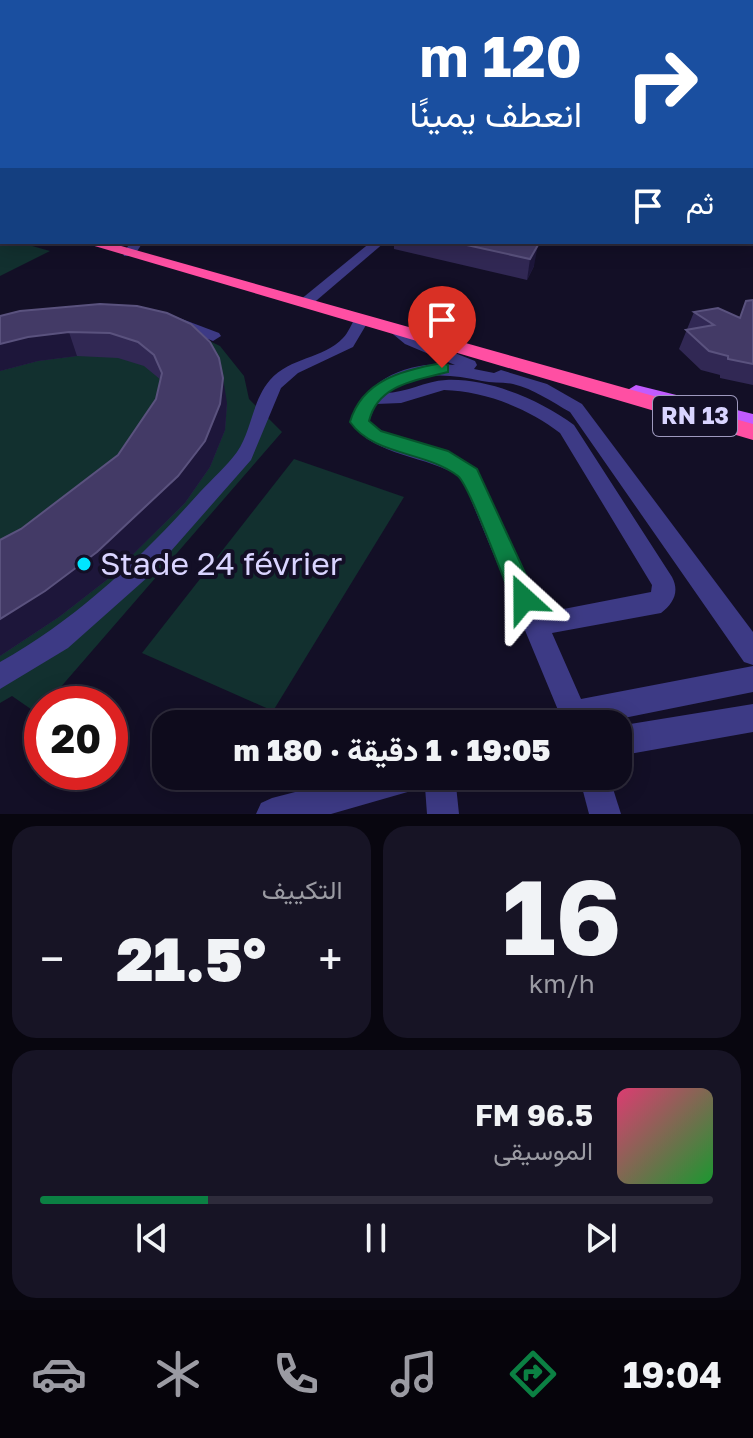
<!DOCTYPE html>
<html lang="ar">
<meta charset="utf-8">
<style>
body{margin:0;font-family:"Golos Text",Vazirmatn,sans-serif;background:#171425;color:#f1f3f6;direction:rtl;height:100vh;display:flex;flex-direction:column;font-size:30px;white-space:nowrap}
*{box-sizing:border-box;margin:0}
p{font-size:26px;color:#9b9ba3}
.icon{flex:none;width:44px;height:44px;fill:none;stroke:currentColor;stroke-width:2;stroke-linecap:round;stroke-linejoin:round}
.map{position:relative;height:814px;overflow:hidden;direction:ltr}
.side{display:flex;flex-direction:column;gap:12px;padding:12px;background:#08060f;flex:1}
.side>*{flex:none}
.top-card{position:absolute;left:0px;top:0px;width:754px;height:244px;box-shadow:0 4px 20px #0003,0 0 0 2px #2e2b3b;direction:rtl;background:#1a4fa0;color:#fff;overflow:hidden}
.speed{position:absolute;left:24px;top:686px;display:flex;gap:16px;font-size:40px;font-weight:700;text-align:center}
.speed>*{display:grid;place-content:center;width:104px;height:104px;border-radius:50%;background:#0e0b1c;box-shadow:0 4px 20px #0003,0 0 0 2px #2e2b3b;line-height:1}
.speed .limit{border:12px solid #d22;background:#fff;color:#111}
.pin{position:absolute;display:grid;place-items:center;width:68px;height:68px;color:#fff;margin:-82px -34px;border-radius:50% 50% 50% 0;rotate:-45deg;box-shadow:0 0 8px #0007}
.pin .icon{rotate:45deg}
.me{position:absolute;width:88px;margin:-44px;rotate:336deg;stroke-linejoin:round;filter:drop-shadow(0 0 6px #0008)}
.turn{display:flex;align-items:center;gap:28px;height:168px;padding:0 40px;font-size:36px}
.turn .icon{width:104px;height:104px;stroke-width:2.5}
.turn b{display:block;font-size:56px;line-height:68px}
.then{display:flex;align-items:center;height:76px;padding:0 40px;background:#0003;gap:16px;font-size:30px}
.big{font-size:60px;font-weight:800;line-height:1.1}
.side .widget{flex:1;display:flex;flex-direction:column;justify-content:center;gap:12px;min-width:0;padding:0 28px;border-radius:24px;background:#171425}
.side .dial{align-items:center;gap:0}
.dial b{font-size:104px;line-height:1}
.song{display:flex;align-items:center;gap:24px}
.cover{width:96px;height:96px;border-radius:12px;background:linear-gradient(135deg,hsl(340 70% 55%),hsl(130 70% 35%))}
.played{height:8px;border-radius:4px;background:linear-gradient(90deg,#0b8043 25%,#2e2b3b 25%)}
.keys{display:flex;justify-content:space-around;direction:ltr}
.heat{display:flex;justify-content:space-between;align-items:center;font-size:44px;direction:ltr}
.side .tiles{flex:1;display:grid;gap:12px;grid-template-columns:1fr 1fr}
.widget:last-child{grid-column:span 2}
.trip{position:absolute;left:152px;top:710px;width:480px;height:80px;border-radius:24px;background:#0e0b1c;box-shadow:0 4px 20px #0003,0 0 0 2px #2e2b3b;font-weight:800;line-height:80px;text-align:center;direction:rtl}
.dock{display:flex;height:128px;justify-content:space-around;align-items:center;background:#06040b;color:#9b9ba3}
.dock .icon{width:56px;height:56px}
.dock .active{color:#0b8043}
.dock b{font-size:36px;color:#f1f3f6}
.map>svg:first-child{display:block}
</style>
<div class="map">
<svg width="753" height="814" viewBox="0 0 753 814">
<rect width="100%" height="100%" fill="#130f26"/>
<g fill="#12302f">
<polygon points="0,236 2,242 18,242 50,251 0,276"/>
<polygon points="0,330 197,335 220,346 244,376 249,399 282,432 46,704 42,704 38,714 12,696 0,703"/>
<polygon points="294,459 404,497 273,711 142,653"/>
</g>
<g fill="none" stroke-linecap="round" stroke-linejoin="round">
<g fill="#3d3a85" fill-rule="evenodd">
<polygon points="0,138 2,139 2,145 0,144"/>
<polygon points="131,242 143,242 134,256 124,256 123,253"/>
<polygon points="371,242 385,242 310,306 300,306 300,300"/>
<path d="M361 315 369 320 353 347 298 373 281 388 251 460 149 576 68 648 0 689V662C77 619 141 558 200 492 212 479 226 467 237 452 252 430 252 401 270 380 290 357 323 359 343 338 349 332 351 324 356 317Z"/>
<polygon points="174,316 219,333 221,336 213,341 169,324 169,318"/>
<path d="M396 325 417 338 475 361 477 365 474 369 494 373 501 370 547 384 582 404 753 632V665L744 662 570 412C552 402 534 389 513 384 503 382 492 383 482 381 446 373 416 371 385 393 406 393 425 381 446 380 488 378 541 400 574 425L672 577C680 592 673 604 661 613L552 633 581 699 753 666V692L594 724H549L558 710 462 478C428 455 374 457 350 422 365 378 410 360 455 365L405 344 388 330ZM444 390C484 391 528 408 560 433L652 585 651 592 543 613 477 469 450 454 386 434 369 421 376 404 401 403Z"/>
<polygon points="753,704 753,732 618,756 618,726"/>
<polygon points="357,776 455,776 459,814 427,814 425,787 331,814 256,814 261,803 272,798"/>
<polygon points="579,776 609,776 621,814 589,814"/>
</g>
<g fill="#c25bff" fill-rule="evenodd">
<rect x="752" y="142" width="1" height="7"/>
<polygon points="636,385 753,414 753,428 629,395 626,391"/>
</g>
<g fill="#ff4fa3" fill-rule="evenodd">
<polygon points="0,203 2,204 2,214 0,213"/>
<polygon points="81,242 107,242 753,424 753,440"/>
</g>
</g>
<g fill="#312854">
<polygon points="394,242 522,242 534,266 527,280 394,249"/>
<polygon points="753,300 753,385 720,378 720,375 701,370 679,349 694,312 740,317 746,301"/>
<polygon points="100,304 227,403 225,430 210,467 185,503 108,579 59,617 0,656 0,540 21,529 118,455 156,399 161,380 144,366 118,358 77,356 38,361 0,371 0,316"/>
</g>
<g fill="#1d163a">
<polygon points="538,245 534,266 527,280 530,259"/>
<polygon points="69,332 77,356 38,361 0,371 0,344 28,337"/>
<polygon points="223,378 227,403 225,430 210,467 185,503 108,579 59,617 0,656 0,619"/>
</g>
<g fill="#433a66" stroke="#5a527e" stroke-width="2">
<rect x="752" y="193" width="1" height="22"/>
<polygon points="453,242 522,242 538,245 530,259"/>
<polygon points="753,300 753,364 728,359 728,356 709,351 686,330 714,325 694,312 718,308 740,318 746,301"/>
<polygon points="100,304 137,306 167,313 191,324 210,342 219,358 223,378 220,404 205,441 178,476 97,552 45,591 0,619 0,540 21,529 118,455 156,399 162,373 154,355 138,342 110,333 69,332 28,337 0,344 0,316 20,311"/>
</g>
<linearGradient id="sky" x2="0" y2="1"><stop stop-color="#0a0815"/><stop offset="0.53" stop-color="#333752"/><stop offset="1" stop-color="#333752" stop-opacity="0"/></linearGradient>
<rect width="753" height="244" fill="url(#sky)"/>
<path fill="#0b8043" stroke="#07532c" stroke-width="2" d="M442 363 448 365V372C417 380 378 384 369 421L381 431 448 451 477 469 537 599 533 606 524 609 515 606C505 584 470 486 458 476 426 451 374 456 350 422 362 380 403 370 442 363Z"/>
<circle fill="#00e5ff" stroke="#130f26" stroke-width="3" cx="84" cy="564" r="8"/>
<g text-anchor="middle" stroke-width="8" stroke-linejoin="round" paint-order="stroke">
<rect fill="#130f26" stroke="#9e99be" stroke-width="2" x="653" y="396" width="84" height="40" rx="6"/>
<g font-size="24" font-weight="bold" fill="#d9d4ff">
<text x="695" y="424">RN 13</text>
</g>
<g font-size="32" fill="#d9d4ff" stroke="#130f26" text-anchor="start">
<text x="100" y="575">Stade 24 février</text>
</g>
</g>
</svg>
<div class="speed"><div class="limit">20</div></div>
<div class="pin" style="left:442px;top:368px;background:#d93025"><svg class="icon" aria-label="arrive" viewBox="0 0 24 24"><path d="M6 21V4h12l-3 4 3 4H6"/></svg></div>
<svg class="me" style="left:524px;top:599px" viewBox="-20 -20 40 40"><path d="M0-17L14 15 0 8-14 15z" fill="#0b8043" stroke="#fff" stroke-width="4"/></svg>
<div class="trip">19:05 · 1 دقيقة · 180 m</div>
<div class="top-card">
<div class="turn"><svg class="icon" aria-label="right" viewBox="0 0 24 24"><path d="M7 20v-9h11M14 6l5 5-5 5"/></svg><div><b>120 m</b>انعطف يمينًا</div></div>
<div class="then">ثم<svg class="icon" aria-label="arrive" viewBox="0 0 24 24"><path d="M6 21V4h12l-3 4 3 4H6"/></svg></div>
</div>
</div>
<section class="side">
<div class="tiles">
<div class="widget dial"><b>16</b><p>km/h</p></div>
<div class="widget"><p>التكييف</p>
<div class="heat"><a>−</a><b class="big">21.5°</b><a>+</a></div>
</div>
<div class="widget">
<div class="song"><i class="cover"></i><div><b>96.5 FM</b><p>الموسيقى</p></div></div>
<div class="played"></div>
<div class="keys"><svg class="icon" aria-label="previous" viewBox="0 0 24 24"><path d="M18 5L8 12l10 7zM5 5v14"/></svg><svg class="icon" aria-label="pause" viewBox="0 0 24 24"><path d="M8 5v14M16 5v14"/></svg><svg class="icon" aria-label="next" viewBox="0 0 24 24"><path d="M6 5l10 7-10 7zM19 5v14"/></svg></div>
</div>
</div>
</section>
<nav class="dock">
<b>19:04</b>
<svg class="icon active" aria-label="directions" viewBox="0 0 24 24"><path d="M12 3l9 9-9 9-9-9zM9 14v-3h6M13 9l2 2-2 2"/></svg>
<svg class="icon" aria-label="music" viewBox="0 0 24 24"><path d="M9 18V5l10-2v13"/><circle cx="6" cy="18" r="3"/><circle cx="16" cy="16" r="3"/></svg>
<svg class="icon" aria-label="phone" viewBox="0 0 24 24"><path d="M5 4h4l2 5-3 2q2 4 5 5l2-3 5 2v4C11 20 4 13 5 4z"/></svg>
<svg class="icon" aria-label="climate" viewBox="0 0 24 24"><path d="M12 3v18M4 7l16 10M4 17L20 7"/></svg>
<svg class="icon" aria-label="car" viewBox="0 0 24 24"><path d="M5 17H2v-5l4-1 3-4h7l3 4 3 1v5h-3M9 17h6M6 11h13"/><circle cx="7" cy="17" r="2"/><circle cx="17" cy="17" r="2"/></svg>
</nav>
